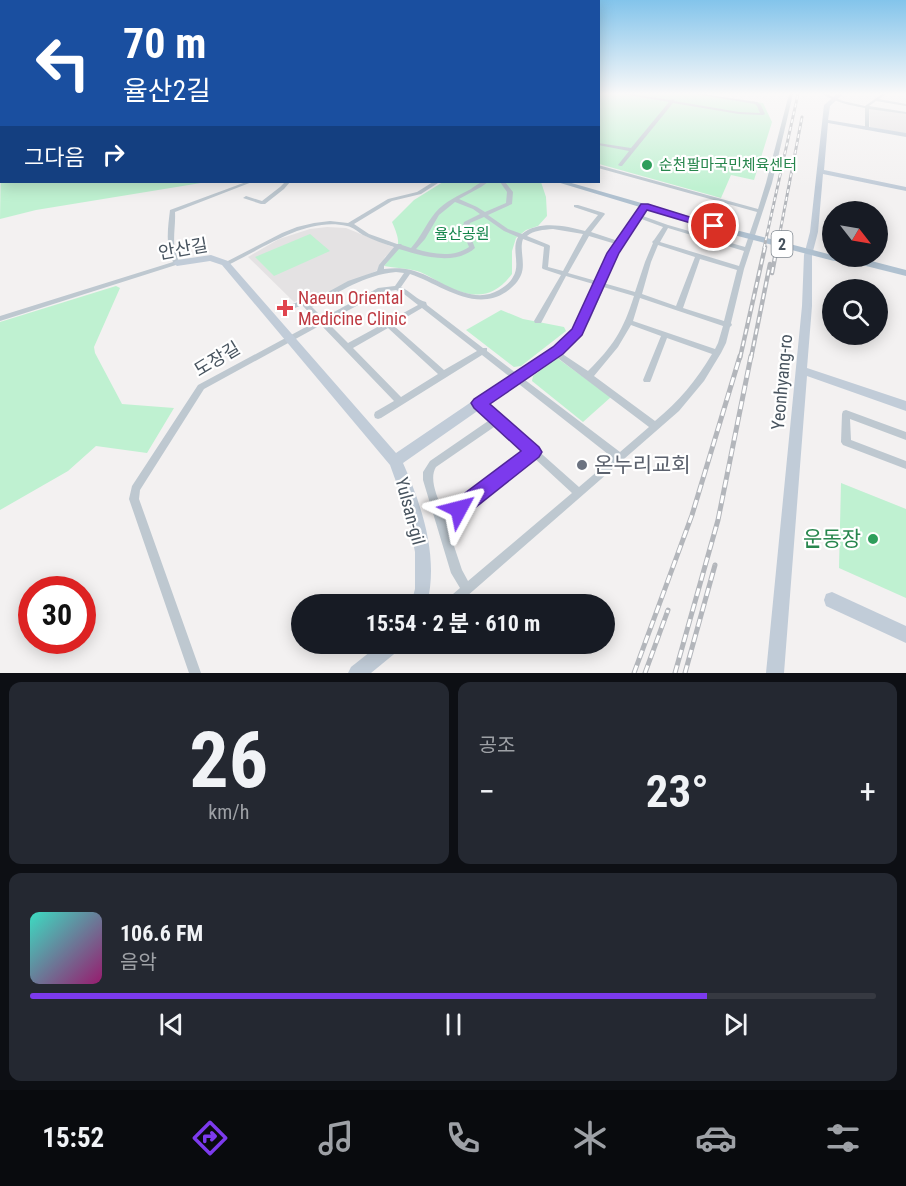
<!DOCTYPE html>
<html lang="ko">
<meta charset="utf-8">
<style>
body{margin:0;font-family:"Roboto Condensed","Noto Sans KR",sans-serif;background:#242831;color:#f1f3f6;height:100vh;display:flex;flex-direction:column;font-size:22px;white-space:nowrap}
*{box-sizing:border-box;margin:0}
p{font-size:20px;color:#9ea1a6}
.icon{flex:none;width:33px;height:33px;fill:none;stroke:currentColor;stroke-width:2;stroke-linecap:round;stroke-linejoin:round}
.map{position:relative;height:673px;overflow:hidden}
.details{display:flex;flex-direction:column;gap:9px;padding:9px;background:#0d0f14;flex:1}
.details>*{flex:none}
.hud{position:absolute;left:0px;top:0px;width:600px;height:183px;box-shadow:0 3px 15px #0003;background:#1a4fa0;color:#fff;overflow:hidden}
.needle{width:39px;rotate:121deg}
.fabs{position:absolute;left:822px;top:201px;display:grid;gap:12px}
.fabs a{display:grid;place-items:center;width:66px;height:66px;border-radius:50%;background:#171b24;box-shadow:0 3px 15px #0003;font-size:30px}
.speed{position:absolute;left:18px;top:576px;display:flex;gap:12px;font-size:30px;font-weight:700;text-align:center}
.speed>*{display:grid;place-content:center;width:78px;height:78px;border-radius:50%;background:#171b24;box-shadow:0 3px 15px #0003;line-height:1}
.speed .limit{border:9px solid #d22;background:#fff;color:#111}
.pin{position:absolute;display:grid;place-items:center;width:51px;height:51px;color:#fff;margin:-26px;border:3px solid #fff;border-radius:50%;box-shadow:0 2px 6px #0007}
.me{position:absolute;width:66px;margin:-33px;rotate:52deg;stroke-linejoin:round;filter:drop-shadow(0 0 4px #0008)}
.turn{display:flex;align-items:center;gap:21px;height:126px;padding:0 24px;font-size:27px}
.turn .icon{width:78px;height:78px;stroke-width:2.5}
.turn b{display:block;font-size:42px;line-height:51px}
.then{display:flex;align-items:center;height:57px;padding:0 24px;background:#0003;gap:12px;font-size:22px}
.big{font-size:45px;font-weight:700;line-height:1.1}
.details .tile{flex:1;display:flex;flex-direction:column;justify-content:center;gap:9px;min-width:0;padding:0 21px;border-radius:12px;background:#242831}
.details .dial{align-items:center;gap:0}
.dial b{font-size:78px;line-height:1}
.song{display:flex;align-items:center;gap:18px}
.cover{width:72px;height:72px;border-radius:9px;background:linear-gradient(135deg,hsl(170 70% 55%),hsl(320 70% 35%))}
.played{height:6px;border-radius:3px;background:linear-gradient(90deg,#7c3aed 80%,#363941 80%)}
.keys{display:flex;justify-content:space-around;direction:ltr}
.heat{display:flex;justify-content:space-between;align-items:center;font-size:33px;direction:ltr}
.details .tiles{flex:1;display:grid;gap:9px;grid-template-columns:1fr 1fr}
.tile:last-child{grid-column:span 2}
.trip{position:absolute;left:291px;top:594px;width:324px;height:60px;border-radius:30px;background:#171b24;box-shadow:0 3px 15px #0003;font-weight:700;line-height:60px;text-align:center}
.tab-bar{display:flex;height:96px;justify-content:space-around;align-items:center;background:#090b0e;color:#9ea1a6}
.tab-bar .icon{width:42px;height:42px}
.tab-bar .current{color:#7c3aed}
.tab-bar b{font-size:27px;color:#f1f3f6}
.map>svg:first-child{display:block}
</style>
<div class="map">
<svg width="906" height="673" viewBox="0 0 906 673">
<rect width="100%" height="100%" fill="#f3f1f1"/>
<g fill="#e4e2e3">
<polygon points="869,108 906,114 906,134 870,127"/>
<polygon points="327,227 346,228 395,248 385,257 378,270 308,302 303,299 294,302 248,257 279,239 310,229"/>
</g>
<g fill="#bff1d1">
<polygon points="599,94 701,94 763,103 772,122 754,180 731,175 721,198 599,164"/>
<polygon points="1,158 2,182 207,182 36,210 0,219"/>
<path d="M443 182H541L546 197 547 216 538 226 526 230 516 238 512 251V274C493 299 474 299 446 286 436 281 427 274 417 271 406 268 395 268 384 266 400 247 402 245 392 222L414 200Z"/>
<polygon points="310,234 330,251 274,276 255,257"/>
<polygon points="116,286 120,288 94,347 95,353 122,404 174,408 147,453 96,446 68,471 0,510 0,322"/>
<polygon points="501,310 523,319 564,327 566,331 521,366 514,367 466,330"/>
<polygon points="557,358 611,397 583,422 532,381 533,376"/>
<polygon points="841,483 906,509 906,598 839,568"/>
</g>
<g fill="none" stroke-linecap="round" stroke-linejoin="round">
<g fill="#bec8d0" fill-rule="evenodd">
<polygon points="623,94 629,94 671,100 673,99 675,100 674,101 739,112 760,113 757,106 755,104 695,94 702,94 757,102 761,105 765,114 763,115 739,114 673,103 622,166 620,166 618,165 629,151 598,145 598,143 631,148 669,102"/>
<path d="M789 94H793L772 183 744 269 731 323 732 325 730 327 726 343 721 353 704 381 679 411 458 604H444L446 600 460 588 451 573 423 480V472L430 461 491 419 476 405 475 403 476 401 479 400 482 401 579 487 613 458 482 355 381 418 378 419 375 418 374 415 375 412 394 401 321 325 204 389 140 490 139 499 201 673H189L129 499 132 486 198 385 317 321 302 305 288 311 284 309 285 307 303 300 308 303 348 281 377 271 379 265 394 247C384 244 373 240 363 235 358 232 353 227 347 226 307 216 262 249 228 265H224V263L282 233 297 227 314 223 330 221 348 223 388 199 417 192 433 182H438V183L421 194 392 201 354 224 369 234 397 244H401L402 245 411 248C421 237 426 224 435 213 445 201 458 196 471 189 477 185 481 181 488 182L481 187 459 199 477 207 485 212 506 203 507 192 500 182H505L513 192 512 204 488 215 508 229 522 234C539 220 566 226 585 231L598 215 574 207V205H578L604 213 605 214 591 232 621 242 622 243 619 245 589 236 568 273 635 292 645 262 653 243 652 242 654 240 663 227 636 217V215H640L668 225 745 247 757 212 598 168V165L758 209 766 183ZM455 202 473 209 480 214 464 222 462 230 469 247C453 258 433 254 416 249L425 239 439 215ZM484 217 504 231 518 237C511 249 521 265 513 277 510 283 504 287 499 290 470 307 439 277 411 270 403 268 393 268 384 269V266L399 249C422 256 455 266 475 248L468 230 470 223ZM668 228 744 251 739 266 660 242ZM553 229 583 234 563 271 548 267 550 246 549 245 527 236C534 230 543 230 553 229ZM523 239 544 247 542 268 543 269 561 275 534 321 535 323H541L566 276 634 296C623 331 613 346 588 371L558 351H552L551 353 649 427 620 452 487 351V348H483L427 305 426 302C417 300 410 291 401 287L410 274C440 284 474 313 506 292 512 288 518 282 521 275 526 263 519 250 523 239ZM658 245 695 257 676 306 642 294 651 262ZM700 259 737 270 724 321 683 308ZM396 272 404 273 395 286 378 288 323 318 312 307C339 292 364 275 396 272ZM396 290 404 294 418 305 348 343 327 322 382 292ZM640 298 723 326 718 343 715 349 633 321ZM422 308 477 351 444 370 393 325ZM631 325 661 336 643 380 644 382H650L651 380 667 338 712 354C696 381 679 401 655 421L594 376 618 347ZM388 328 438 374 401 397 353 348ZM497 425 527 452 444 514C439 500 428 480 436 467ZM533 457 572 493 468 581 462 570 447 525Z"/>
<path d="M823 94H827L843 101 865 106 882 94H886L879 99 906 104V106L876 101 869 106 906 112V114L869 109V129L867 130 865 129V108C850 105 836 103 823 94Z"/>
<path d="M246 182H252L175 212C176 231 170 245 180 263L179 264 0 321V316L173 262C165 246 168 227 170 210Z"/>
<polygon points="285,182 290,182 284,189 265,204 261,204 243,198 246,196 262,201 280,187"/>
<polygon points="846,410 906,432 906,440 850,419 851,440 906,461 906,469 843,445 841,442 842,414 843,411"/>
</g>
<g fill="#c1ccd8" fill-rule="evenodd">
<polygon points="837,94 843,94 830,106 828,120 906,133 906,137 828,123 824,170 906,187 906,191 823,174 818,232 812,255 812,306 807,368 906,401 906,411 807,376 784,673 766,673 802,306 804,255 810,232 824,105"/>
<rect x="0" y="162" width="2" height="4"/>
<path d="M642 205H648L649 207 623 243 590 320 575 343 403 463C422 506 439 557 427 604H411L415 589V552L407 512 390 465 222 265 210 261 177 266 173 263 177 260 211 255 228 261 396 453 567 337 580 319 615 243Z"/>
<polygon points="832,592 906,626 906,643 826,606 824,600 826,594"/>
<polygon points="380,644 402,644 399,650 371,673 348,673 351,667"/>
</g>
<polygon fill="#b0c1d0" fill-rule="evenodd" points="557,182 568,182 732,229 832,255 832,256 852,256 906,270 906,276 846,261 834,261 726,233"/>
<defs>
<g id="rail-far2">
<polyline points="764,248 798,94"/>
<polyline points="777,248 802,117"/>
</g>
<g id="rail-far1">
<polyline points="772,273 777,247"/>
<polyline points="740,358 765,247"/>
<polyline points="751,358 770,264"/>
</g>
<g id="rail">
<polyline points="634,673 692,515 740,356"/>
<polyline points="645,673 668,610"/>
<polyline points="675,673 718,520 751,356"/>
<polyline points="685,673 715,565"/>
</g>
</defs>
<use href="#rail-far2" stroke="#b3b6bb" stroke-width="3"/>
<use href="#rail-far1" stroke="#b3b6bb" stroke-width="4.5"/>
<use href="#rail" stroke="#b3b6bb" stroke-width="5"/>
<use href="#rail-far2" stroke="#fff" stroke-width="1.5" stroke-dasharray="4" stroke-linecap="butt"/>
<use href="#rail-far1" stroke="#fff" stroke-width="2" stroke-dasharray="6" stroke-linecap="butt"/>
<use href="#rail" stroke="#fff" stroke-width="3" stroke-dasharray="8" stroke-linecap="butt"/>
</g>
<linearGradient id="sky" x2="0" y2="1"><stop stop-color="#83c4eb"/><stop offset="0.5" stop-color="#faf9f9"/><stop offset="1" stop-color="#faf9f9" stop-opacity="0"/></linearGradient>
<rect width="906" height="188" fill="url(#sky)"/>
<polygon fill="#7c3aed" stroke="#51269a" stroke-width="1.5" points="641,204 648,204 719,226 714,230 647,210 619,253 582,335 563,354 490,404 539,447 542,452 539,457 466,515 459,517 453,515 450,509 453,502 521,451 474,408 471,403 474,399 553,347 572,329 607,253"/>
<g fill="#2e9e5b" stroke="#fff" stroke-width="2">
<circle cx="647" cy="165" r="6"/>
<circle cx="873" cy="539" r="6"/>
</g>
<path fill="#e0444e" stroke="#fff" stroke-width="2" d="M282 299h6v6h6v6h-6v6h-6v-6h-6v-6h6z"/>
<circle fill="#6b7280" stroke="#fff" stroke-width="2" cx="582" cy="465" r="6"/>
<g text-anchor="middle" stroke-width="4.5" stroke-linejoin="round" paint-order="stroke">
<g font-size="15" fill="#27864d" stroke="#fff" text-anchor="start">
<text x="659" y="170">순천팔마국민체육센터</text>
</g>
<g font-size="15" fill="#14854b" stroke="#fff">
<text x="462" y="239">율산공원</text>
</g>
<rect fill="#fff" stroke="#7f878f" stroke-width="1.5" x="771.5" y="231" width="21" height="26" rx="4.5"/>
<g font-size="16" font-weight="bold" fill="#48545f">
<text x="782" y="250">2</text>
</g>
<g font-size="18" fill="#48545f" stroke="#fff">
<text transform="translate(183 249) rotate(-10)" y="6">안산길</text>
<text transform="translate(217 359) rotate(-31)" y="6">도장길</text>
<text transform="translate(782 382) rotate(-85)" y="6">Yeonhyang-ro</text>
<text transform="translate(410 511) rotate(75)" y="6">Yulsan-gil</text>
</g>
<g font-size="18" fill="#be3a42" stroke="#fff" text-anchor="start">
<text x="298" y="304">Naeun Oriental<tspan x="298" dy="21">Medicine Clinic</tspan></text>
</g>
<g font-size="21" fill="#5b616d" stroke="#fff" text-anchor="start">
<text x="594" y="472">온누리교회</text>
</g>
<g font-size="21" fill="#27864d" stroke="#fff" text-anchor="end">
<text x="861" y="546">운동장</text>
</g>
</g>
</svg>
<div class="fabs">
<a><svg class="needle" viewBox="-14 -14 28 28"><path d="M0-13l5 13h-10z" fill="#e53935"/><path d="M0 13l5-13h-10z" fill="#9ea1a6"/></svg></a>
<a><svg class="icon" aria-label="search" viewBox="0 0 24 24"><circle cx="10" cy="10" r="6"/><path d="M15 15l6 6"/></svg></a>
</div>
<div class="speed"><div class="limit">30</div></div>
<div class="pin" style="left:714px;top:226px;background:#d93025"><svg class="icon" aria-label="arrive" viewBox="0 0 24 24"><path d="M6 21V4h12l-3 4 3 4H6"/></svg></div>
<svg class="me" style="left:459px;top:509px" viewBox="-20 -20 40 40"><path d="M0-17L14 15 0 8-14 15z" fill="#7c3aed" stroke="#fff" stroke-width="4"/></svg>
<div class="trip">15:54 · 2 분 · 610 m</div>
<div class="hud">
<div class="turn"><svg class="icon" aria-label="left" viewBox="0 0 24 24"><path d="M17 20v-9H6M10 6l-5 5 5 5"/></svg><div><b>70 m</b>율산2길</div></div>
<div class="then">그다음<svg class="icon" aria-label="right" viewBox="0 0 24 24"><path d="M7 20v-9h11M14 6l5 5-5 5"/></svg></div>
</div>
</div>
<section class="details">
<div class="tiles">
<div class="tile dial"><b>26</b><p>km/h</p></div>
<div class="tile"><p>공조</p>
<div class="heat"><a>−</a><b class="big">23°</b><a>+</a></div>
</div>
<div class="tile">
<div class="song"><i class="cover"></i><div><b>106.6 FM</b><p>음악</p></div></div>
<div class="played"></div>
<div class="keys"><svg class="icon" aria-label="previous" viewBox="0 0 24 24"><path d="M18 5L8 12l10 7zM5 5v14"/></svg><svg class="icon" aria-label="pause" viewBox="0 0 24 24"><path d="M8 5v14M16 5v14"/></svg><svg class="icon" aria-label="next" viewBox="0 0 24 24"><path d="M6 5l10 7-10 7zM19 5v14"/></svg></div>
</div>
</div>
</section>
<nav class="tab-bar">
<b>15:52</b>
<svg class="icon current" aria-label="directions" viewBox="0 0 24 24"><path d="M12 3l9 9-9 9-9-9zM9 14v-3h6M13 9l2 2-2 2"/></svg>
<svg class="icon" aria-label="music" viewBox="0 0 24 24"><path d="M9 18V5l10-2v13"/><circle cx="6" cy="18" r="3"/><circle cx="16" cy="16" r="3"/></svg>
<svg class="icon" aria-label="phone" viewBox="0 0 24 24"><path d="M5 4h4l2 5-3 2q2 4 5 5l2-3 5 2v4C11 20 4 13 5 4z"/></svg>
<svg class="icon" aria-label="climate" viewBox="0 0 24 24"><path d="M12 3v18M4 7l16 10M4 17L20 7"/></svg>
<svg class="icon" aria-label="car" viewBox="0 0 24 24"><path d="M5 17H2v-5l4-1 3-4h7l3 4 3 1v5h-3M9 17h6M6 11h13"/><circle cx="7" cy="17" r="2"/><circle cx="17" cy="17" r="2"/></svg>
<svg class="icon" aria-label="filters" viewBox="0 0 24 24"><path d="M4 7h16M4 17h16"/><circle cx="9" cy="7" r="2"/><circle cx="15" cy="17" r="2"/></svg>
</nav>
